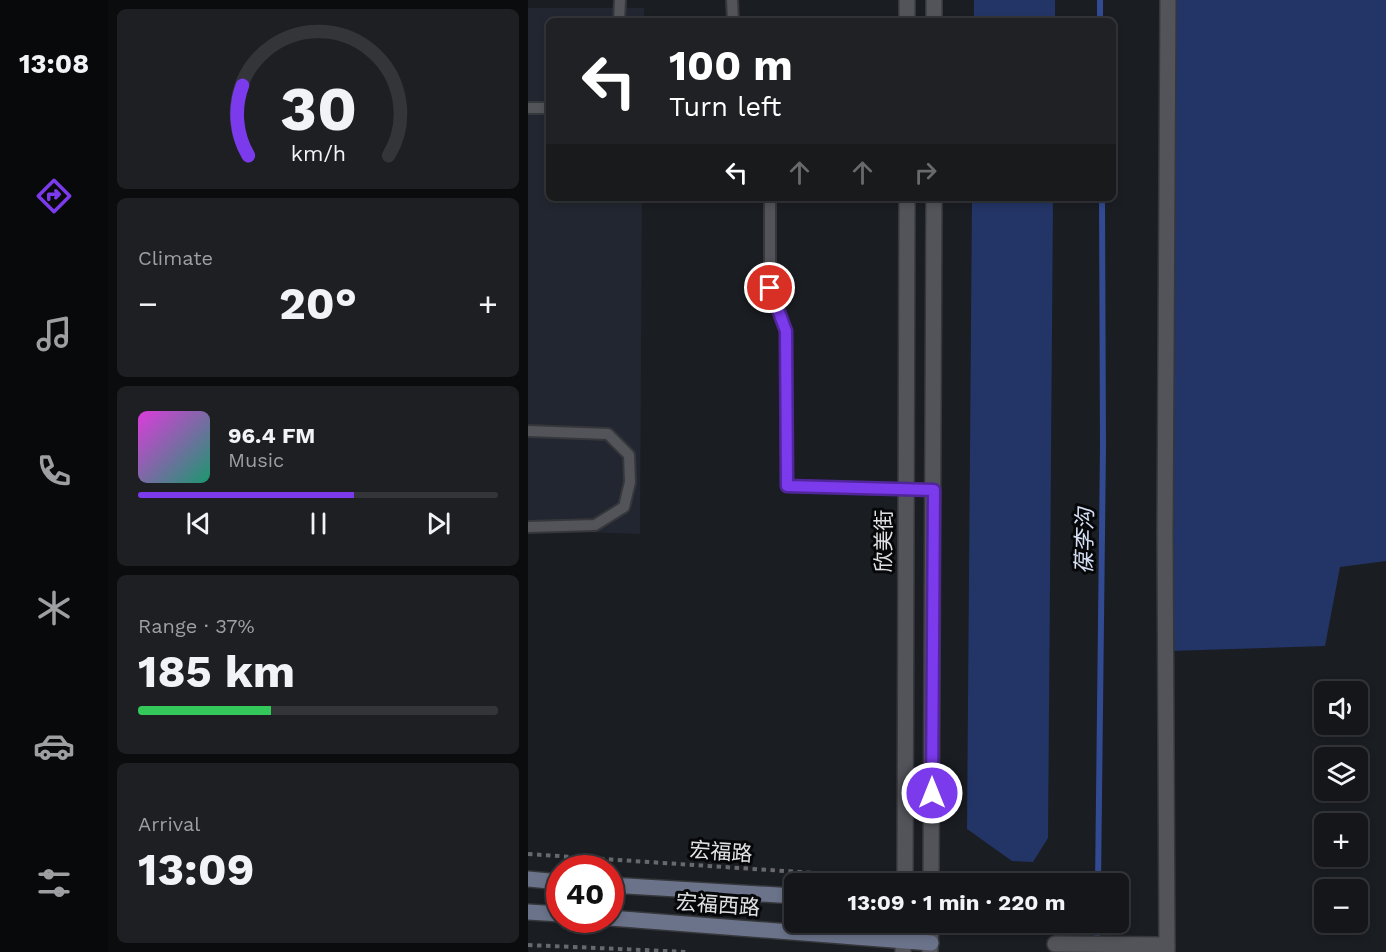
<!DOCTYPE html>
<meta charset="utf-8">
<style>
body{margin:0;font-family:"Work Sans","Noto Sans SC",sans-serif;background:#1d1f23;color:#f1f3f6;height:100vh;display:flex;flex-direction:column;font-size:22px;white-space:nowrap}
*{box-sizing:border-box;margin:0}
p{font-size:20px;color:#9d9fa2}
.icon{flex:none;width:33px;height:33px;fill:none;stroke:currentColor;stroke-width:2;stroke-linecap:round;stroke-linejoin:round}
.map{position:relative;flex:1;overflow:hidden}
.panel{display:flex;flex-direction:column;gap:9px;padding:9px;background:#0b0c0e;width:420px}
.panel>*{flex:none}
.hud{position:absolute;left:18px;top:18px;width:570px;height:183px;border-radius:9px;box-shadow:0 3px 9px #0003,0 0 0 2px #333539;background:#202124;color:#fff;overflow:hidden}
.buttons{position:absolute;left:786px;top:681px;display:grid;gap:12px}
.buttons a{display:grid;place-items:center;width:54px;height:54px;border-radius:9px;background:#14161a;box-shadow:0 3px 9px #0003,0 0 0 2px #333539;font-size:30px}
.speed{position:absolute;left:18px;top:855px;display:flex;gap:12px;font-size:30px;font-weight:700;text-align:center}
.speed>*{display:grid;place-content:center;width:78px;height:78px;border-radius:50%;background:#14161a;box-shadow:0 3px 9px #0003,0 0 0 2px #333539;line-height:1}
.speed .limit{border:9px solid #d22;background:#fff;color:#111}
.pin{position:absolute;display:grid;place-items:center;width:51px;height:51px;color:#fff;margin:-26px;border:3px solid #fff;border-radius:50%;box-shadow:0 2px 6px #0007}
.me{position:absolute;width:66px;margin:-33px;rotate:0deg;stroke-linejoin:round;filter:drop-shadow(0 0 4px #0008)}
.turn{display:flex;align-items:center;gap:21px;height:126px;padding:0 24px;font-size:27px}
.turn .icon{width:78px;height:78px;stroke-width:2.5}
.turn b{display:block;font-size:42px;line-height:51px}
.lanes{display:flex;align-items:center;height:57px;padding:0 24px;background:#0003;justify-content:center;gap:30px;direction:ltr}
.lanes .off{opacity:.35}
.big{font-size:45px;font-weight:700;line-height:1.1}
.panel .tile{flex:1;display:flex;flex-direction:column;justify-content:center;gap:9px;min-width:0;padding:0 21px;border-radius:9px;background:#1d1f23}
.panel .dial{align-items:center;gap:0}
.dial svg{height:156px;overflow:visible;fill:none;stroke:#333539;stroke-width:7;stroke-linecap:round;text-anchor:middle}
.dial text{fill:#f1f3f6;stroke:none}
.song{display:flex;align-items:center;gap:18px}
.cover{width:72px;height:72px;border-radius:9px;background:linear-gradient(135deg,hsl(300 70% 55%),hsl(160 70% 35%))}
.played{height:6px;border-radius:3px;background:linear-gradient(90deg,#7c3aed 60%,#333539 60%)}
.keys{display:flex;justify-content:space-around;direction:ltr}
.heat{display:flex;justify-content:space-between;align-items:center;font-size:33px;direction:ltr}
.charge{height:9px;border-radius:4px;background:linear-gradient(90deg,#34c759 37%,#333539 0)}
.trip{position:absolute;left:256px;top:873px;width:345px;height:60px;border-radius:9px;background:#14161a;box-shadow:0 3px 9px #0003,0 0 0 2px #333539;font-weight:700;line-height:60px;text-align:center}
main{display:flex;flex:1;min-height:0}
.tabs{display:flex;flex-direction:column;width:108px;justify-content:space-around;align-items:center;background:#08090a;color:#9d9fa2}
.tabs .icon{width:42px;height:42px}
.tabs .current{color:#7c3aed}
.tabs b{font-size:27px;color:#f1f3f6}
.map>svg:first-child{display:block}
</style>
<main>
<nav class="tabs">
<b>13:08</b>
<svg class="icon current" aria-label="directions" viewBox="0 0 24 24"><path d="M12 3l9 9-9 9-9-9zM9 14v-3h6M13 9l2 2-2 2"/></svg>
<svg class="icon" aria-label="music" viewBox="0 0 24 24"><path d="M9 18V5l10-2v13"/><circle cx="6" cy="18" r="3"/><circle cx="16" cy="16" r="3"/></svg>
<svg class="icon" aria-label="phone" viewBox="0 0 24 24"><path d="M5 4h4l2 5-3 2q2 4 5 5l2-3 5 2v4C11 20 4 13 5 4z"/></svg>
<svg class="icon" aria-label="climate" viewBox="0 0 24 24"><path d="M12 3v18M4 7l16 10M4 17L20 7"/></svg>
<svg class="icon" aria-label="car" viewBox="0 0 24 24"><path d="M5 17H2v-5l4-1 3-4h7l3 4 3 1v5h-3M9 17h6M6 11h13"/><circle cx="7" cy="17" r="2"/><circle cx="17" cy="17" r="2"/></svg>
<svg class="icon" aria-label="filters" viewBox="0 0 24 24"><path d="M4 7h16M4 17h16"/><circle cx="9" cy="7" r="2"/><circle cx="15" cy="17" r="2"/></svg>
</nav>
<section class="panel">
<div class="tile dial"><svg viewBox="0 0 100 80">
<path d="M14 69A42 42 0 1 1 86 69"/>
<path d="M14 69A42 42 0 0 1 11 33" stroke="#7c3aed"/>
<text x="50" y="56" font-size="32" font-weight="700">30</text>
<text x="50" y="72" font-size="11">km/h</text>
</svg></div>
<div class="tile"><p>Climate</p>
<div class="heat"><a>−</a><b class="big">20°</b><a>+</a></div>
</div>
<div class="tile">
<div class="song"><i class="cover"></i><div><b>96.4 FM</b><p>Music</p></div></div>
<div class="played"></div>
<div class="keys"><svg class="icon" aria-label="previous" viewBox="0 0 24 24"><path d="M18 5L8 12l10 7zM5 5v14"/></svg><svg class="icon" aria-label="pause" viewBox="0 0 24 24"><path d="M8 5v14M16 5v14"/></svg><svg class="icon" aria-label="next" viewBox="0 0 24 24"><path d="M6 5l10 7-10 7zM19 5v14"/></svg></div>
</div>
<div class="tile"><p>Range · 37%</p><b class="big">185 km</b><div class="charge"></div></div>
<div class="tile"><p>Arrival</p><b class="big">13:09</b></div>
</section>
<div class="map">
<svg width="858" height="952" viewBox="0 0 858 952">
<rect width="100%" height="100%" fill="#1a1d22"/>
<polygon fill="#212630" points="0,8 116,8 116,21 21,21 21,198 114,198 112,534 0,530"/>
<g fill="#233566">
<rect x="446" y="0" width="81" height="21"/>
<polygon points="641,0 858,0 858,561 812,567 797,646 642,651"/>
<polygon points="444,198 525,198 520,838 505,862 484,861 439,829"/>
</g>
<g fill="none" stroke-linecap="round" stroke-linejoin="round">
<g stroke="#314a91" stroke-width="6">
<polyline points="572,0 572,21"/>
<polyline points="570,884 575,446 574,198"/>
<polyline points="569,952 569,922"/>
</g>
<defs>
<g id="service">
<polyline points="204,0 205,21"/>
<polyline points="91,21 92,0"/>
<polyline points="0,108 21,108"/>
<polyline points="242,198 242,288 258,331 259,486 406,490"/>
<polyline points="0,431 80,434 101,455 102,482 96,507 67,525 0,527"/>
</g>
<g id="minor">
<polyline points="527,944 639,945"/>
<polyline points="639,952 637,533 640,0"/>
</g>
<g id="tertiary">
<polyline points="379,0 379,21"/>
<polyline points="406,0 406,21"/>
<polyline points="377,884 379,198"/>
<polyline points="403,884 406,198"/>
<polyline points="375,952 376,922"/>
<polyline points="402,952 403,922"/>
</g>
<g id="secondary">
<polyline points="0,879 32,882"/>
<polyline points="82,885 267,896"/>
<polyline points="0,912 32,914"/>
<polyline points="82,918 403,943"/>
</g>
</defs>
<use href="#service" stroke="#36373b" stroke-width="14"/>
<use href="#minor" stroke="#36373b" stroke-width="18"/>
<use href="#tertiary" stroke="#36373b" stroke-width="18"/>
<use href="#secondary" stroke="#36373b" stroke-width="18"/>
<g stroke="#67696e" stroke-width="4" stroke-dasharray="4.5 4.5" stroke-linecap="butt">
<polyline points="0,854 362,878"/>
<polyline points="0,945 160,952"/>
</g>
<use href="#service" stroke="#52545a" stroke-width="10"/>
<use href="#minor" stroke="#52545a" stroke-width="15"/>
<use href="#tertiary" stroke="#52545a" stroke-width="15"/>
<use href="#secondary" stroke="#6a738a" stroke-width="15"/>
</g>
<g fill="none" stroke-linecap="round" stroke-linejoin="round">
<defs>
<polyline id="route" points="242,288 258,331 259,486 406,490 404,793"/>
</defs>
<use href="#route" stroke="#51269a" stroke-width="15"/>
<use href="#route" stroke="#7c3aed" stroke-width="10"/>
</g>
<g text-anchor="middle" stroke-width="6" stroke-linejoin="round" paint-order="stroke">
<g font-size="21" fill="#e0e2e5" stroke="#060709">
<text transform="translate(356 541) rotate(-90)" y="7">欣美街</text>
<text transform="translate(193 852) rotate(4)" y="7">宏福路</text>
<text transform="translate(190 905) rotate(4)" y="7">宏福西路</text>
</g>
<g font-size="22" font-style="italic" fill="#d6e0f5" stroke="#060709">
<text transform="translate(556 541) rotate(-89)" y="8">葆李沟</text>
</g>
</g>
</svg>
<div class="buttons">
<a><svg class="icon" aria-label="sound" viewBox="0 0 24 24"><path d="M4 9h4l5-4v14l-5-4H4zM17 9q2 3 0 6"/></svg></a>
<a><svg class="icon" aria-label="layers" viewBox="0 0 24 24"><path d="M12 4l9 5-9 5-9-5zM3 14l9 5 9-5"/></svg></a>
<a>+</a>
<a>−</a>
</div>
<div class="speed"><div class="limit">40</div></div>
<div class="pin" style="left:242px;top:288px;background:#d93025"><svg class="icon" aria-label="arrive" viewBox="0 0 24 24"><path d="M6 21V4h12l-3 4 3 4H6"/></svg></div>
<svg class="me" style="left:404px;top:793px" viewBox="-20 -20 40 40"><circle r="17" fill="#7c3aed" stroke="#fff" stroke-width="3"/><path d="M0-11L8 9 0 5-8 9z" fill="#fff"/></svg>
<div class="trip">13:09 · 1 min · 220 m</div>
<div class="hud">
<div class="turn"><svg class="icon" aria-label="left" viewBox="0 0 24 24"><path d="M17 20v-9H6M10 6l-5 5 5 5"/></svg><div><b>100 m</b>Turn left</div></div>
<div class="lanes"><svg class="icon" aria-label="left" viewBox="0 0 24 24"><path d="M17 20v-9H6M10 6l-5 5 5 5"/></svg><svg class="icon off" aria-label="ahead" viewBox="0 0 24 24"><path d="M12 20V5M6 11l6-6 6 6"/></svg><svg class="icon off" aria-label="ahead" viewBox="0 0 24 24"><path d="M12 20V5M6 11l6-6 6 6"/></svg><svg class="icon off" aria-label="right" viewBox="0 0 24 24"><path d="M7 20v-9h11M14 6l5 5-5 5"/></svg></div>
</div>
</div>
</main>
